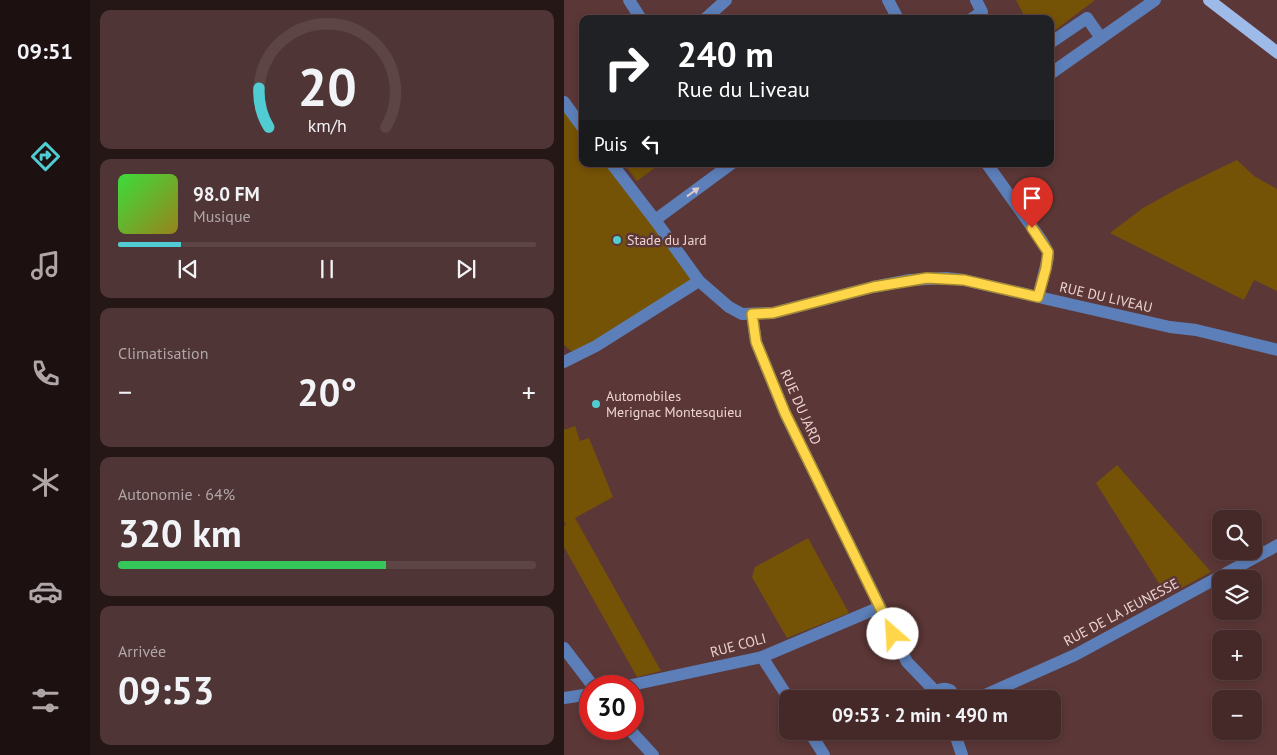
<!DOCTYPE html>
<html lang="fr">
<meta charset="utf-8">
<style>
body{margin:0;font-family:"PT Sans",sans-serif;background:#4f3535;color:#f1f3f6;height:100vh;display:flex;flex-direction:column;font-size:19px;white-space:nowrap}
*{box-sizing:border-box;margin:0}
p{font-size:16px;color:#b0a6a8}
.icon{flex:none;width:28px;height:28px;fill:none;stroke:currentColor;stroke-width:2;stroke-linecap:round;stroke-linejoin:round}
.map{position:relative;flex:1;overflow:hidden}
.panel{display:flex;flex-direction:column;gap:10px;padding:10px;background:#261717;width:474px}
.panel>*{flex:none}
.top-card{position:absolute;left:15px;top:15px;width:475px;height:152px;border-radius:10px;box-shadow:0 2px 8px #0003,0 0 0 1px #5d4546;background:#202124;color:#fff;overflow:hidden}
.controls{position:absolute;left:648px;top:510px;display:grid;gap:10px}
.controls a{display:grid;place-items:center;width:50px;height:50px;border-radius:10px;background:#452929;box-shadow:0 2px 8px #0003,0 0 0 1px #5d4546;font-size:25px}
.speed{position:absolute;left:15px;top:675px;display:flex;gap:10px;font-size:25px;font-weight:700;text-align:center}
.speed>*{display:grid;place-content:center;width:65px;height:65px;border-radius:50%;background:#452929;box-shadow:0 2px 8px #0003,0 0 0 1px #5d4546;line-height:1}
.speed .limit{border:8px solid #d22;background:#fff;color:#111}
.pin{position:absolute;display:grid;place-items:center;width:42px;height:42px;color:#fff;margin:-51px -21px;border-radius:50% 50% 50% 0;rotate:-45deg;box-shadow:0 0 5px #0007}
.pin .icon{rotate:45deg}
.me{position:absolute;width:55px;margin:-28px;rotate:334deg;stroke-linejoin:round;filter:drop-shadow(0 0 4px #0008)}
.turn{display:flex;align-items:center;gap:18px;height:105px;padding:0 15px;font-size:22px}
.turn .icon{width:65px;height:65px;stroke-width:2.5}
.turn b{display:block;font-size:35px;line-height:42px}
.then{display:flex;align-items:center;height:48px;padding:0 15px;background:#0003;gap:10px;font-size:19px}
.big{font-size:38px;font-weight:700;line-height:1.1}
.panel .tile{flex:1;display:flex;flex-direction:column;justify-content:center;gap:8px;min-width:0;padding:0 18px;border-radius:10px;background:#4f3535}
.panel .dial{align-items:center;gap:0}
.dial svg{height:130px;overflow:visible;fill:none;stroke:#5d4546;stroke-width:7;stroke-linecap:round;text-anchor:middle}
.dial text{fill:#f1f3f6;stroke:none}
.song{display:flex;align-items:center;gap:15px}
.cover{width:60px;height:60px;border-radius:8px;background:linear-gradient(135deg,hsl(120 70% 55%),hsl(50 70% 35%))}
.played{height:5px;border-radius:2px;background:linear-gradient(90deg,#51ccd3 15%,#5d4546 15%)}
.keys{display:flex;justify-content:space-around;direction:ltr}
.heat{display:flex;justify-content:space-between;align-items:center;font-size:28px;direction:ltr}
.charge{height:8px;border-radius:4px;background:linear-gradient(90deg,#34c759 64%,#5d4546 0)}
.trip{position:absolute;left:215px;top:690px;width:282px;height:50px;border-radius:10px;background:#452929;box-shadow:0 2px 8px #0003,0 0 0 1px #5d4546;font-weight:700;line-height:50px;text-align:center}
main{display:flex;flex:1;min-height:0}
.menu{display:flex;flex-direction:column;width:90px;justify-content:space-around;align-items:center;background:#1c1010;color:#b0a6a8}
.menu .icon{width:35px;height:35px}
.menu .on{color:#51ccd3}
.menu b{font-size:22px;color:#f1f3f6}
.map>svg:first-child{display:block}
</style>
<main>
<nav class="menu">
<b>09:51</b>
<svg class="icon on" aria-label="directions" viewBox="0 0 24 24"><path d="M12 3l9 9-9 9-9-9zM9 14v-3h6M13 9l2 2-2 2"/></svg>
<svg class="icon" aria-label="music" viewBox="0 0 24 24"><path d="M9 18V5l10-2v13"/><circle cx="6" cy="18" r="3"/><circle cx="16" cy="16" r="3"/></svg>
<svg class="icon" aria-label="phone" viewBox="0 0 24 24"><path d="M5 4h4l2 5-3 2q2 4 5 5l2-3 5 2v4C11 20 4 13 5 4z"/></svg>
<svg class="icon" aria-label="climate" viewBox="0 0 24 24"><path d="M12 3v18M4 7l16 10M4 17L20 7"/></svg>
<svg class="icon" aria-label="car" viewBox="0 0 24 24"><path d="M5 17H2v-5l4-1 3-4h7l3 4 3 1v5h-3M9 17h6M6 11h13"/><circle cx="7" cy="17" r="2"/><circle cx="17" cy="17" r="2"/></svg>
<svg class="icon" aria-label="filters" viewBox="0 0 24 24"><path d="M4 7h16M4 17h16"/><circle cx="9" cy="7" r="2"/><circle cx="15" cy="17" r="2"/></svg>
</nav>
<section class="panel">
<div class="tile dial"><svg viewBox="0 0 100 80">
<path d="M14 69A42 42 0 1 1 86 69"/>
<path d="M14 69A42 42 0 0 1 8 45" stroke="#51ccd3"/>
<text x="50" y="56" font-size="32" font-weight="700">20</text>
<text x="50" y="72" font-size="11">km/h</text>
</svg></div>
<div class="tile">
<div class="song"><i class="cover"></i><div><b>98.0 FM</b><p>Musique</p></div></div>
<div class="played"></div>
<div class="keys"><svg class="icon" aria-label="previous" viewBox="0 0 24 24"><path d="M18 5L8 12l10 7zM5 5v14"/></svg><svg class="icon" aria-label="pause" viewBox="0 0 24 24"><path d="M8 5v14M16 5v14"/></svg><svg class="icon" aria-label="next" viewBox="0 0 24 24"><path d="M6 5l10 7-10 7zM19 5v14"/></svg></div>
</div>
<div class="tile"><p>Climatisation</p>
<div class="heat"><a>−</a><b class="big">20°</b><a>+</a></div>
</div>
<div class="tile"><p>Autonomie · 64%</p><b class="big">320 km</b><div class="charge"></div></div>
<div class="tile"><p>Arrivée</p><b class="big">09:53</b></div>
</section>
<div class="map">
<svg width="714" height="755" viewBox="0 0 714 755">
<rect width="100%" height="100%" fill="#5c3737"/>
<g fill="#755306">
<polygon points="452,0 531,0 486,34 486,19 462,19"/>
<polygon points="0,102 19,128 19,164 48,164 135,281 13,356 0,345"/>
<polygon points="673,160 690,176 713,189 713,291 690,280 680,300 546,233 579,208 615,188"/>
<polygon points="60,164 96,164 73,181"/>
<polygon points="11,426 16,441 25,438 49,497 11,518 97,671 73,677 0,547 0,526 2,524 0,521 0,430"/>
<polygon points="553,465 647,572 603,596 532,483"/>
<polygon points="244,538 285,613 223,638 188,577 191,567"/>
</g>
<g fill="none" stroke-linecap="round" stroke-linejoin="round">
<g stroke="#5c7fb9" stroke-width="12">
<polyline points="65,0 77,19"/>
<polyline points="324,0 334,19"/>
<polyline points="141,19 162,0"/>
<polyline points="407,19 418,12 412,0"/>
<polyline points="486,43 523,18 537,38"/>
<polyline points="486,74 591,0"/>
<polyline points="0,102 19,128"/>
<polyline points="48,164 91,220 135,281 165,307 178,314 209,313 309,287 346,280 382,278 400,280 606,327 632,330 714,350"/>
<polyline points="423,164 478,241 484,252 484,258 474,297"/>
<polyline points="91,220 167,164"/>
<polyline points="188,314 192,342 221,413 343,662 372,692"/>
<polyline points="0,362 32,346 135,281"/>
<polyline points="0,648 29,686"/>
<polyline points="198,657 225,699"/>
<polyline points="63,686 198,657 316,607"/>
<polyline points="0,698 26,694"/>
<path d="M368 699C371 690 378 687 386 690L393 699"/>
<polyline points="412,699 511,655 714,545"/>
<polyline points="65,729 89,755"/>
<polyline points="245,731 260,755"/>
<polyline points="390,731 398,755"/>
</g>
<polyline stroke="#9ebae9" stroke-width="12" points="645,0 714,53"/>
</g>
<defs><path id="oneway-solid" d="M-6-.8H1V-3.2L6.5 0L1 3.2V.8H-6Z" transform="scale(1.25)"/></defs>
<use fill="#ddcbd0" href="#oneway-solid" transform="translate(129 192) rotate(-36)"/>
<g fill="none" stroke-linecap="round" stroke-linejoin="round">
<defs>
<polyline id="route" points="329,634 221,413 192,342 188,314 209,313 309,287 363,278 400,280 474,297 482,268 484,252 468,228"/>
</defs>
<use href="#route" stroke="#a68a30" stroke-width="12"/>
<use href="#route" stroke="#ffd54a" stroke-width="9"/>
</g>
<g fill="#51ccd3" stroke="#5c3737" stroke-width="2">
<circle cx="53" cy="240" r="5"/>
<circle cx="32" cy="404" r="5"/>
</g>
<g text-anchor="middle" stroke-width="5" stroke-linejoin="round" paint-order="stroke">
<g font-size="14" fill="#ebd3d2" stroke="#5c3737" text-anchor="start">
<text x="63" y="245">Stade du Jard</text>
<text x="42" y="401">Automobiles<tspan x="42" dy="16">Merignac Montesquieu</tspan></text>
</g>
<g font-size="14" fill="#ebd3d2" stroke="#5c3737">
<text transform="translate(542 297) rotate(13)" y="5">RUE DU LIVEAU</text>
<text transform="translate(237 407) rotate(66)" y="5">RUE DU JARD</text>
<text transform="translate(557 612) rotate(-28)" y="5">RUE DE LA JEUNESSE</text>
<text transform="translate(174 645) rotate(-15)" y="5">RUE COLI</text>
</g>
</g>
</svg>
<div class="controls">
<a><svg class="icon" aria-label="search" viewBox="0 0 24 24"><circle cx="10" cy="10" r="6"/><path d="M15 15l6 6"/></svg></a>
<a><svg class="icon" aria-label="layers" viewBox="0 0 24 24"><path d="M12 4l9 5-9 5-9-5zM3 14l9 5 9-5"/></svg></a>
<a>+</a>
<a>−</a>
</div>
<div class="speed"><div class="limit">30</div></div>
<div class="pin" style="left:468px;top:228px;background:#d93025"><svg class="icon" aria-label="arrive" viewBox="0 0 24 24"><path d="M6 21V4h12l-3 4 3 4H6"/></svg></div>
<svg class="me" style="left:329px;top:634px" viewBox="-20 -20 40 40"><circle r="19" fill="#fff"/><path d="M0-13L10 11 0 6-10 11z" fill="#ffd54a"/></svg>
<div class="trip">09:53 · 2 min · 490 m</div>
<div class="top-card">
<div class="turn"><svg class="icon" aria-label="right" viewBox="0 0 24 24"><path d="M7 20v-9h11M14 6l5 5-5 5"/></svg><div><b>240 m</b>Rue du Liveau</div></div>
<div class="then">Puis<svg class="icon" aria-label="left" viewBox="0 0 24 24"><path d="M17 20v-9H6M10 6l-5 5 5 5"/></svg></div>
</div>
</div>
</main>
